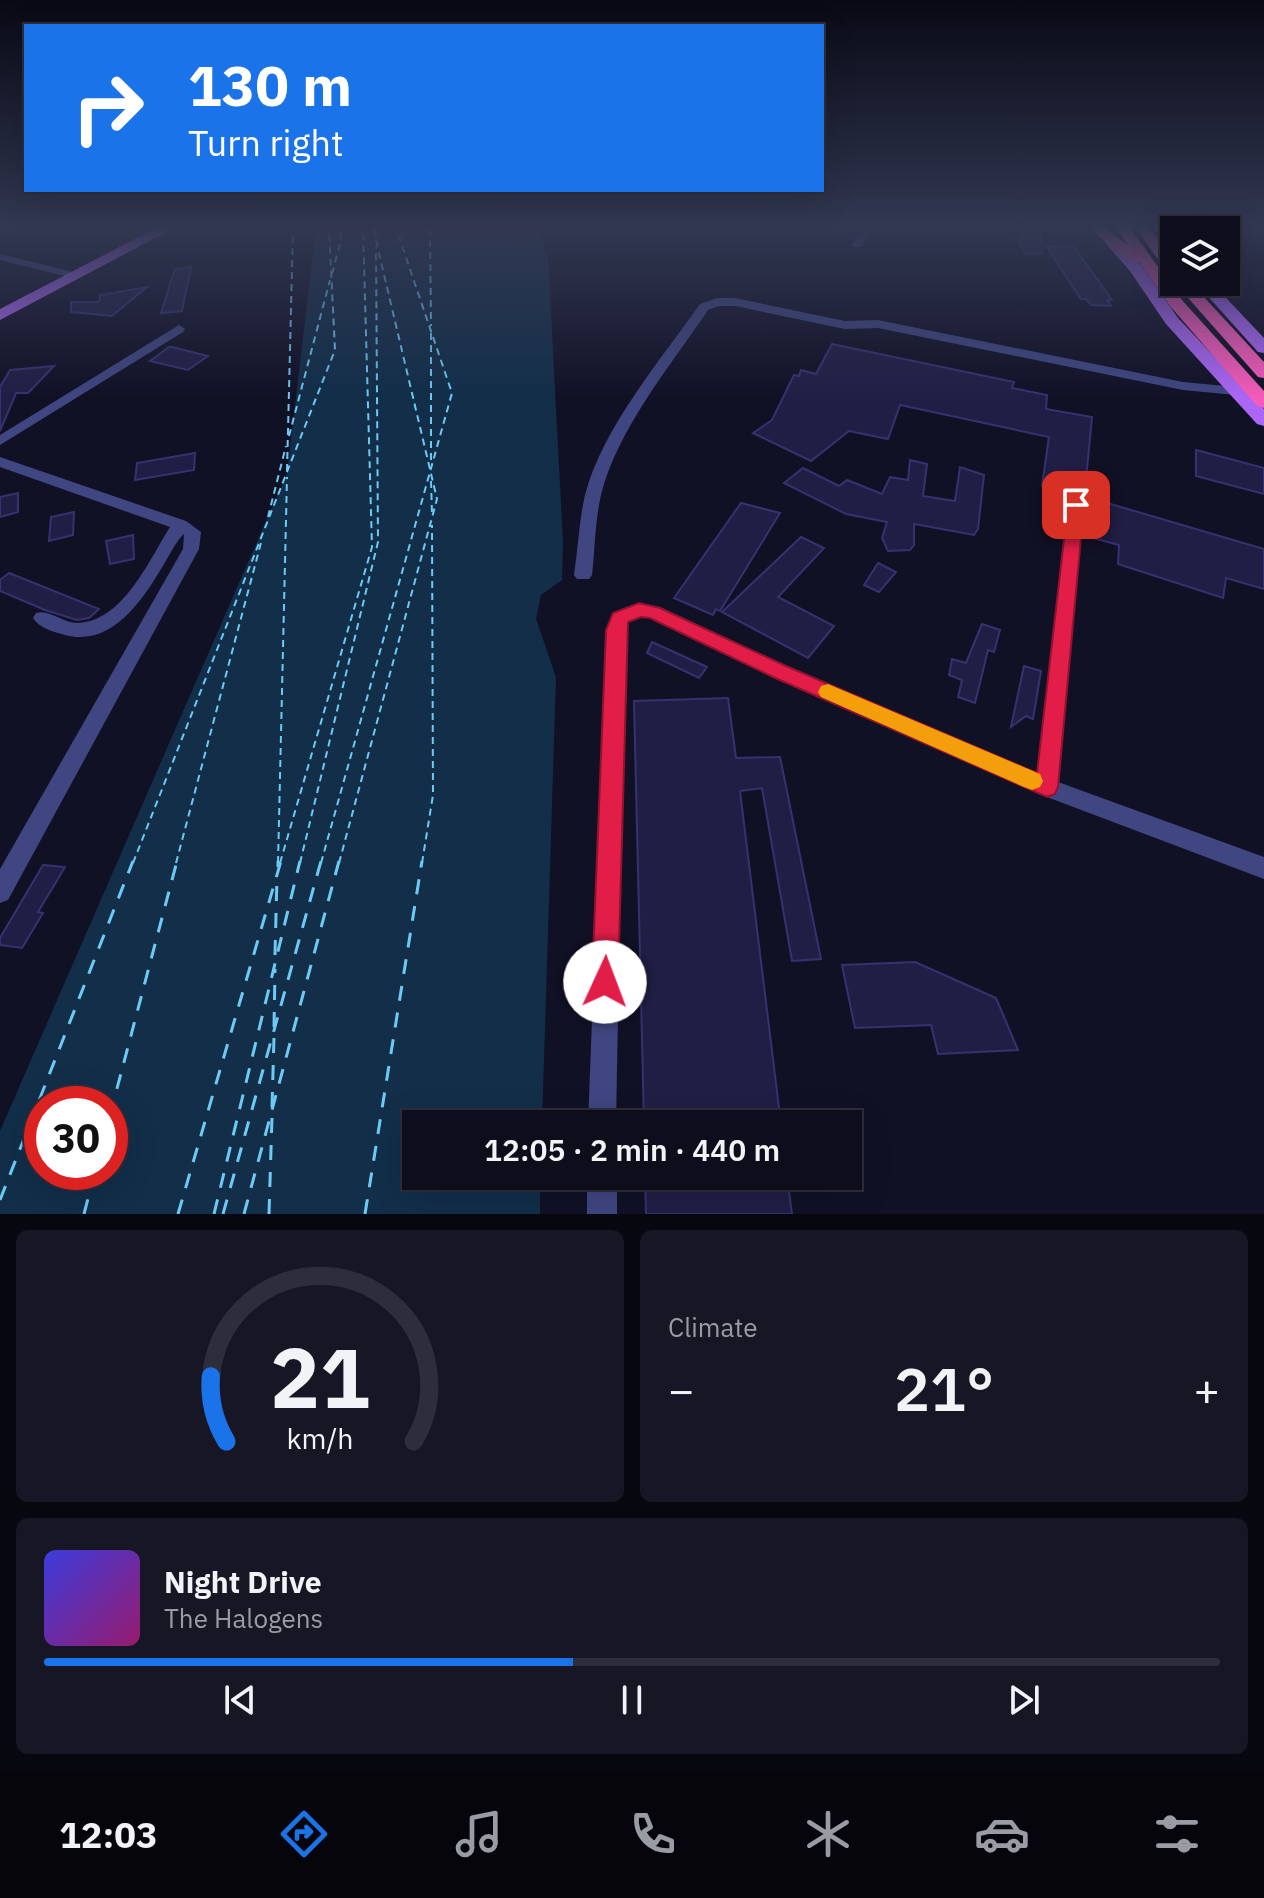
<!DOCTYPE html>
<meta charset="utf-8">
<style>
body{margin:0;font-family:"IBM Plex Sans",sans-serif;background:#161625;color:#f1f3f6;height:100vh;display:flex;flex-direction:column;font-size:30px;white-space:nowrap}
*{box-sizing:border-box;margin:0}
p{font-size:26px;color:#9a9ca3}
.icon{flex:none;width:44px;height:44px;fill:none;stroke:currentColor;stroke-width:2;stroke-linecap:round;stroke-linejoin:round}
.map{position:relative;height:1214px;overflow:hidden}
.panel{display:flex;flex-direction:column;gap:16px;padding:16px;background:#07070f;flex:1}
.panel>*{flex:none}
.guide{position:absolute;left:24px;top:24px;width:800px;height:168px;border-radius:0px;box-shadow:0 8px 32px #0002,0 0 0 2px #2d2d3b;background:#1a73e8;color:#fff;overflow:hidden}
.buttons{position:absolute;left:1160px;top:216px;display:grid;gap:16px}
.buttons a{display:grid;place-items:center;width:80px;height:80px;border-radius:0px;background:#0d0d1c;box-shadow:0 8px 32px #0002,0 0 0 2px #2d2d3b;font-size:40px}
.speed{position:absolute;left:24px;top:1086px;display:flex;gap:16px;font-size:40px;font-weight:700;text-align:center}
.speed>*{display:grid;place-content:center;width:104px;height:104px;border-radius:50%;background:#0d0d1c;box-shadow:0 8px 32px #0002,0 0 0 2px #2d2d3b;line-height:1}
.speed .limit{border:12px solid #d22;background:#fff;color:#111}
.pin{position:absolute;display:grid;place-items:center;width:68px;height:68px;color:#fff;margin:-34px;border-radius:16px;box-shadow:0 4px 12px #0006}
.me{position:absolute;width:88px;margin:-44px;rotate:2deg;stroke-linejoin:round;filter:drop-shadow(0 0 6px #0008)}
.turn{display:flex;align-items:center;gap:28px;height:168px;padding:0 32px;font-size:36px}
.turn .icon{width:104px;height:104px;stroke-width:2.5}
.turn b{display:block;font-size:56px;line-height:68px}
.big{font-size:60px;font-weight:600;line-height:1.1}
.panel .card{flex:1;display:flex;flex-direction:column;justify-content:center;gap:12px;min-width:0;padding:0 28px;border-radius:12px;background:#161625}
.panel .dial{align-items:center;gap:0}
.dial svg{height:208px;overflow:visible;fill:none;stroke:#2d2d3b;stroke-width:7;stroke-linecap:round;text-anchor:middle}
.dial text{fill:#f1f3f6;stroke:none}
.song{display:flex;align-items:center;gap:24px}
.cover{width:96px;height:96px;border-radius:12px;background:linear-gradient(135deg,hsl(240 70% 55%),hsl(320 70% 35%))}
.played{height:8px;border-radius:4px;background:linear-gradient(90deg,#1a73e8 45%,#2d2d3b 45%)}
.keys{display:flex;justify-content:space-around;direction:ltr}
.heat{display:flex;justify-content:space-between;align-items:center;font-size:44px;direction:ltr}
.panel .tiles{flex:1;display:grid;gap:16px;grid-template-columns:1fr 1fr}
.card:last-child{grid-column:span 2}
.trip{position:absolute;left:402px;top:1110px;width:460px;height:80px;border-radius:0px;background:#0d0d1c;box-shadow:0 8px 32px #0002,0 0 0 2px #2d2d3b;font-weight:600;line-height:80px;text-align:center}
.tabs{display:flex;height:128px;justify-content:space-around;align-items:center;background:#05050b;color:#9a9ca3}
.tabs .icon{width:56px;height:56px}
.tabs .on{color:#1a73e8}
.tabs b{font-size:36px;color:#f1f3f6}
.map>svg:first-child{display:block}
</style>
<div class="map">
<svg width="1264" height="1214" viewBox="0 0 1264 1214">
<rect width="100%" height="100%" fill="#111126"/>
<path fill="#122e49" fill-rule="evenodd" d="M316 228H538L548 257 563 542 562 580 541 595 536 619 556 677 542 1124H416V1176H540V1214H0V1131L287 473ZM42 1104H110V1172H42Z"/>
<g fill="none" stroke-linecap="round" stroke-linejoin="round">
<g stroke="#6dcaf5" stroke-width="2" stroke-dasharray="7 5" stroke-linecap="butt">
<polyline points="376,228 376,237"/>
<polyline points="430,228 431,326"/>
<polyline points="332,274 341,240 340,228"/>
<polyline points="431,333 431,462"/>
<polyline points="289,436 330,280"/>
<polyline points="287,471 293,228"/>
<polyline points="431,481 432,514"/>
<polyline points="268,517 286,446"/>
<polyline points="133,863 335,350 329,228"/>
<polyline points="176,863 262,539"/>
<polyline points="278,863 287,477"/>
<polyline points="280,863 372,547 363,228"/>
<polyline points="300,863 378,542 376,247"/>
<polyline points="321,863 452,393 396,228"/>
<polyline points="339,863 437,499 373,228"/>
<polyline points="422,863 433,795 432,525"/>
</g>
<g stroke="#6dcaf5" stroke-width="3" stroke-dasharray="15 12" stroke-linecap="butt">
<polyline points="278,867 278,861"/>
<polyline points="275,955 277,877"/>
<polyline points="274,1027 275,969"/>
<polyline points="272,1107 274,1037"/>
<polyline points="110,1115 177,861"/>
<polyline points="0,1200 133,861"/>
<polyline points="84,1214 95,1172"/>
<polyline points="178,1214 281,861"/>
<polyline points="214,1214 300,861"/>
<polyline points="223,1214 321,861"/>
<polyline points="244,1214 339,861"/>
<polyline points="269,1214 272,1117"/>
<polyline points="365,1214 422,861"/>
</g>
</g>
<g fill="#211e45" stroke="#353270" stroke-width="2">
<polygon points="1023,228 1040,229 1042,254 1026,254 1016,238 1023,238"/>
<polygon points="1046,246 1074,247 1112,300 1107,300 1111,306 1091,305 1086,299 1081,299"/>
<polygon points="191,267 182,311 161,313 175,269"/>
<polygon points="147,287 112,316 71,312 71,302 99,302 100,295"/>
<polygon points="832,344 1014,382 1012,388 1047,395 1046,409 1092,417 1084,501 1078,497 1071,500 1055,496 1055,489 1042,486 1049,437 900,405 888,439 849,431 811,461 753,433 772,420 794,375 799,376 801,370 816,374"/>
<polygon points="169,347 172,347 208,356 188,370 150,361"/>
<polygon points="54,366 28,393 16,393 0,431 0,387 10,370"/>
<polygon points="1196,450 1264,468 1264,494 1196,476"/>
<polygon points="195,453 194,470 135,480 137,463"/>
<polygon points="910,460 927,464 923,496 955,501 960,467 984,475 978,529 974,535 914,524 914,545 910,550 888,551 882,538 887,522 846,514 784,483 803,468 839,486 847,480 882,494 890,477 908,480"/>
<polygon points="18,493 18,512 0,517 0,497"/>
<polygon points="1097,500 1264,549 1264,589 1226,578 1223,598 1118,564 1119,545 1089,537"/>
<polygon points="741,503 780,513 720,611 716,609 713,615 674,598"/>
<polygon points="74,512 73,535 49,541 51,517"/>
<polygon points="133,535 134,559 110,564 106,541"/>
<polygon points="801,537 824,548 778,597 834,626 808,658 722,612"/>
<polygon points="878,563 896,572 879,592 864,585"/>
<polygon points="9,573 99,609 89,618 77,620 45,610 0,591 0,580"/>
<polygon points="982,624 1000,630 994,652 988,650 975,703 958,697 962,680 949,675 952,659 966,663"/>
<polygon points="652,642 707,667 699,678 647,653"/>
<polygon points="1024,666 1041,671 1033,719 1026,716 1011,727"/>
<polygon points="728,698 736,758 780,757 821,959 792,961 762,788 740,791 781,1124 644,1124 634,701"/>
<polygon points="43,865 65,867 38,912 43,913 22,948 0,945 0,938"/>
<polygon points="915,962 996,998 1018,1050 938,1054 931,1025 855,1028 842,965"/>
<polygon points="645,1176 787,1176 792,1214 646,1214"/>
</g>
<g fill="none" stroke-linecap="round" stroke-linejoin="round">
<g fill="#3f4681" fill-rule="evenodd">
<polygon points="862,228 872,228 861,247 853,247 852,245"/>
<polygon points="0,254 81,274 83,276 77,279 0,260"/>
<path d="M735 298 845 321 878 320 1183 382 1236 387 1243 391 1236 395 1183 390 878 328 845 329 735 306H719L708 310C671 365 617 430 601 495 595 521 595 549 592 575L589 579H577L574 575C578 549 579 521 585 495 603 427 660 361 700 304L717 298Z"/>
<polygon points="179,325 185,329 183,332 0,445 0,435"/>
<path d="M0 457 186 521 201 532 199 549 8 900 0 903V869L183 549 184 534C177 540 170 554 164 564 144 598 112 648 65 635 54 632 39 628 33 618L36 613C50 609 62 623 77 623 123 622 149 560 170 527L0 467Z"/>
<polygon points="1076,500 1084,505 1058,782 1264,857 1264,879 1039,794 772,676 651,618 640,617 628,622 625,630 616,1124 588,1124 607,630 614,613 639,603 660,607 786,666 1038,773 1068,505"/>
<rect x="587" y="1176" width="30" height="38"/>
</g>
<g fill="#ab66f5" fill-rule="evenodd">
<polygon points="156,228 174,228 0,320 0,309"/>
<polygon points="1092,228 1107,228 1141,265 1178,318 1264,409 1264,426 1257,424 1166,324 1130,271"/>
<polygon points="1154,228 1168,228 1174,236 1174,250 1169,249"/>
<polygon points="1195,282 1211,282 1264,338 1264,353 1258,352"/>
</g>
<g fill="#f45bba" fill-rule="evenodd">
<polygon points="1116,228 1130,228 1182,300 1264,391 1264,408 1257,406 1170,306 1139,262 1131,261 1095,233 1107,230 1128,245"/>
<polygon points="1136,228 1150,228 1174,261 1174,277 1169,275"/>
<polygon points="1174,282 1190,282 1264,362 1264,378 1258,377"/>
</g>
</g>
<linearGradient id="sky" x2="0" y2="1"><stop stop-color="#090915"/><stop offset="0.57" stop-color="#323852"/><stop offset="1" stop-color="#323852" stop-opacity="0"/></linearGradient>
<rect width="1264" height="398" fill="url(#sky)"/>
<polygon fill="#e11d48" stroke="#92132f" stroke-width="2" points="1076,500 1084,505 1058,787 1055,794 1047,797 773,677 650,618 641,617 628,622 618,982 614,991 605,994 596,991 592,982 606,630 613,613 639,603 660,608 786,666 1037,773 1068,505"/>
<polygon fill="#f59e0b" points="828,684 1040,774 1043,781 1040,787 1032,790 1024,787 821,697 818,692 821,686"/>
</svg>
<div class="buttons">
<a><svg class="icon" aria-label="layers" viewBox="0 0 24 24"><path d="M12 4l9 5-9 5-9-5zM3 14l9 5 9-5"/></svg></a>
</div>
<div class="speed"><div class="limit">30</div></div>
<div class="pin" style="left:1076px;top:505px;background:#d93025"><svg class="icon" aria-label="arrive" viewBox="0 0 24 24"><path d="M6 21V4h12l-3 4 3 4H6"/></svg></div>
<svg class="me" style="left:605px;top:982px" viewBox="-20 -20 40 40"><circle r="19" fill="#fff"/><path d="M0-13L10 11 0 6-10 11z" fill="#e11d48"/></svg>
<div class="trip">12:05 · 2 min · 440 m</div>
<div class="guide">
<div class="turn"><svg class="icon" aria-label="right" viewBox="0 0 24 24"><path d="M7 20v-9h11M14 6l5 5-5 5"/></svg><div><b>130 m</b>Turn right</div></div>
</div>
</div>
<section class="panel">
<div class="tiles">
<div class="card dial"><svg viewBox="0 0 100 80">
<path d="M14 69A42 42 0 1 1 86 69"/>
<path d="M14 69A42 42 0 0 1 8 44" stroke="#1a73e8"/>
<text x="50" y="56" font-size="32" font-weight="700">21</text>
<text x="50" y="72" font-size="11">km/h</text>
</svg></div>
<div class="card"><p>Climate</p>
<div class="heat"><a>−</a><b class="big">21°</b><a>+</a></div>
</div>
<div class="card">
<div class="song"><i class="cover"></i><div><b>Night Drive</b><p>The Halogens</p></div></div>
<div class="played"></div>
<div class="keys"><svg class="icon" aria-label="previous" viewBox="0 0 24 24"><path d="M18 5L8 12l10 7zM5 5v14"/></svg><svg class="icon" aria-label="pause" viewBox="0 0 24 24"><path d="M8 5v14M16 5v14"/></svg><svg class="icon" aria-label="next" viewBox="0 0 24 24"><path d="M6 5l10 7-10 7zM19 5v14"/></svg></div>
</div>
</div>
</section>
<nav class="tabs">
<b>12:03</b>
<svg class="icon on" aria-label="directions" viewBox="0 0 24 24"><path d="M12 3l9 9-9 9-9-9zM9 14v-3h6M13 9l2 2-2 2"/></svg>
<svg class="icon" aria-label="music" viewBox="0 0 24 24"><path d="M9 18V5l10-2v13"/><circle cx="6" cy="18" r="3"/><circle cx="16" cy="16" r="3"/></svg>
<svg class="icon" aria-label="phone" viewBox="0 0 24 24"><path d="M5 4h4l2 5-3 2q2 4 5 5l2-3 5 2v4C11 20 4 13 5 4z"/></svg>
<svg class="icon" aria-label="climate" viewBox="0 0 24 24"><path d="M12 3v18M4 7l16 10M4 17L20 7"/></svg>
<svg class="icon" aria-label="car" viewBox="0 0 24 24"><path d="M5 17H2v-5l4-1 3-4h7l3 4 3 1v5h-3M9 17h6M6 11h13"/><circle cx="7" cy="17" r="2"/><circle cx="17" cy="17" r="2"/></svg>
<svg class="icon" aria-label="filters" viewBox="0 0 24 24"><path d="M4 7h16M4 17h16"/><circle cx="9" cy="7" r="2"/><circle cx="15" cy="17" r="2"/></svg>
</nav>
